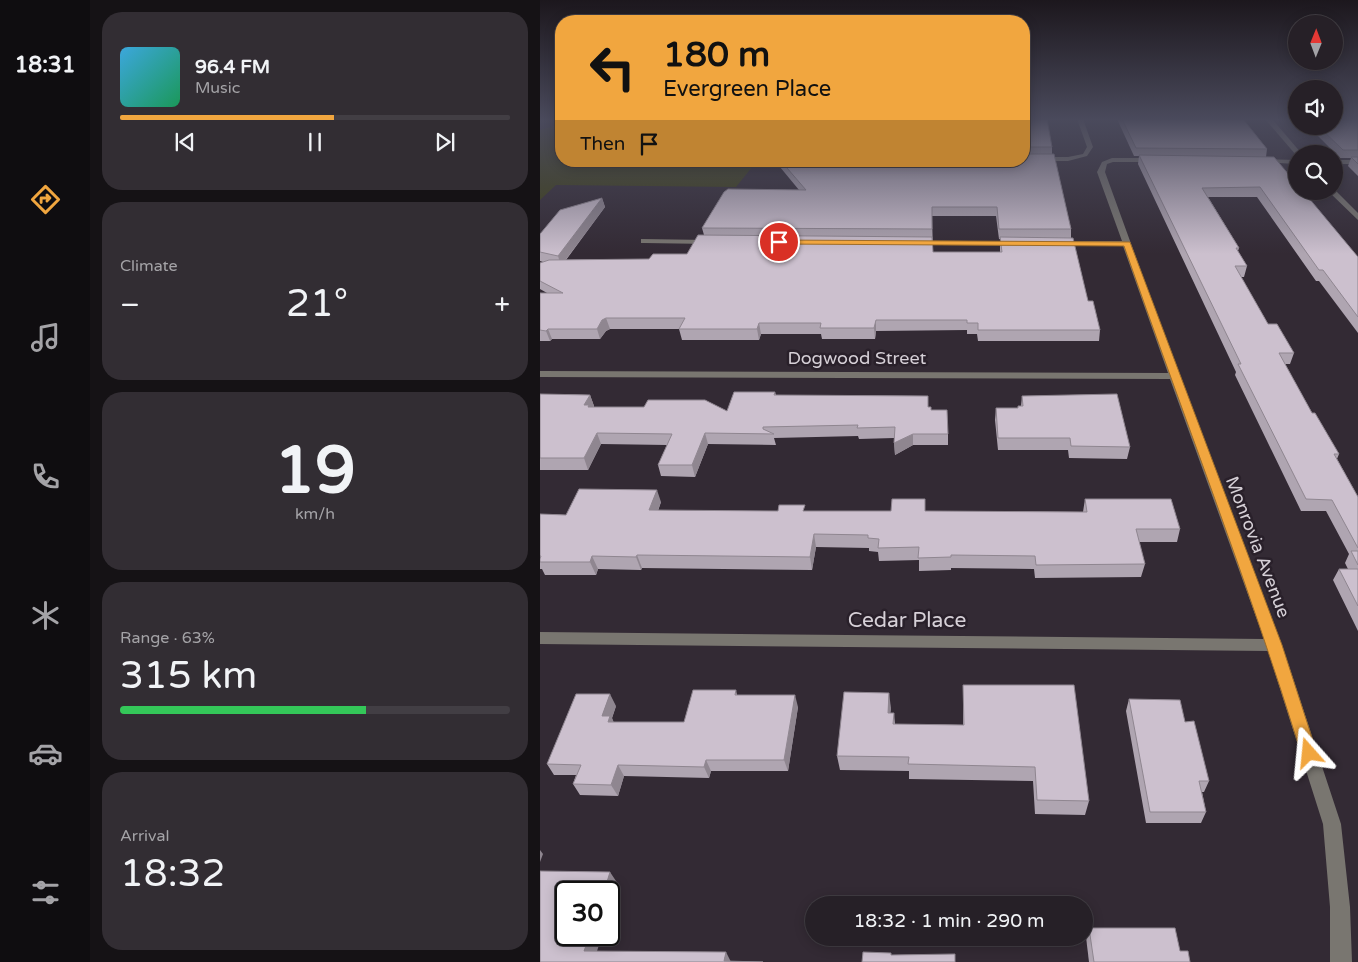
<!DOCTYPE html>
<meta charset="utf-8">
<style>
body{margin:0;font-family:"Varela Round",sans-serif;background:#322d33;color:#f1f3f6;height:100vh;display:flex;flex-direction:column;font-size:19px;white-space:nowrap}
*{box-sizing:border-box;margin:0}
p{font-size:16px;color:#a4a3a7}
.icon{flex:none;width:28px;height:28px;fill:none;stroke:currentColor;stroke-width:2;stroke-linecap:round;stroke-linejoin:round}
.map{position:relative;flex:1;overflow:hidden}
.drawer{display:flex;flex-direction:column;gap:12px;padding:12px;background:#151215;width:450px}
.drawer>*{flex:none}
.hud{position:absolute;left:15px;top:15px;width:475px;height:152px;border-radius:20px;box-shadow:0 2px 12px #0003,0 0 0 1px #423e44;background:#f1a63f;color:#111;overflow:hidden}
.needle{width:32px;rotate:1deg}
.fabs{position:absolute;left:748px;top:15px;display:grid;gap:10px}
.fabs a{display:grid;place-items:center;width:55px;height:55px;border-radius:50%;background:#262027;box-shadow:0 2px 12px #0003,0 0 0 1px #423e44;font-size:25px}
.speed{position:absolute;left:15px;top:881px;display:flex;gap:10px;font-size:25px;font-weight:700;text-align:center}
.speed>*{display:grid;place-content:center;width:65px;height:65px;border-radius:50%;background:#262027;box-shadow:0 2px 12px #0003,0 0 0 1px #423e44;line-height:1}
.speed .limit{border:2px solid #111;border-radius:8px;background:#fff;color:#111}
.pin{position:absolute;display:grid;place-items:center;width:42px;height:42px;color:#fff;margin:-21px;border:2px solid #fff;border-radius:50%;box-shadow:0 1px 5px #0007}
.me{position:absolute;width:55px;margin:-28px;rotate:342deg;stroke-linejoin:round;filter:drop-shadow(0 0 4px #0008)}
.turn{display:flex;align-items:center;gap:18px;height:105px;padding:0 25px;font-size:22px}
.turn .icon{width:65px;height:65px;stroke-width:2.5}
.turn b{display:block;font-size:35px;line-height:42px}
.then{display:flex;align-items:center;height:48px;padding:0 25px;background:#0003;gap:10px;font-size:19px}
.big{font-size:38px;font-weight:600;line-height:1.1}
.drawer .tile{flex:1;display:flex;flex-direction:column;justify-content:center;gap:8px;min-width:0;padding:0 18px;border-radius:20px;background:#322d33}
.drawer .dial{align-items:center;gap:0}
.dial b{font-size:65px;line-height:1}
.song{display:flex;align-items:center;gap:15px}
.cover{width:60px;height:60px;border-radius:8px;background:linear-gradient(135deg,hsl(200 70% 55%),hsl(150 70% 35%))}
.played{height:5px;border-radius:2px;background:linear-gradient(90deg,#f1a63f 55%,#423e44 55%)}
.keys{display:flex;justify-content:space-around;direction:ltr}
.heat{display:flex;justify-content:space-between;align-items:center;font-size:28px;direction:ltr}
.charge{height:8px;border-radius:4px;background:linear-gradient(90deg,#34c759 63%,#423e44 0)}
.trip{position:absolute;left:265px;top:896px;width:288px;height:50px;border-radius:25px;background:#262027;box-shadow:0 2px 12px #0003,0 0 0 1px #423e44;font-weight:600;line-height:50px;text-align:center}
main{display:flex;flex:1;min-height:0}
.menu{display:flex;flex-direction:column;width:90px;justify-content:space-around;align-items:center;background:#0f0d10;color:#a4a3a7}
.menu .icon{width:35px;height:35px}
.menu .active{color:#f1a63f}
.menu b{font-size:22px;color:#f1f3f6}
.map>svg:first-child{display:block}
</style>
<main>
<nav class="menu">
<b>18:31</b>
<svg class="icon active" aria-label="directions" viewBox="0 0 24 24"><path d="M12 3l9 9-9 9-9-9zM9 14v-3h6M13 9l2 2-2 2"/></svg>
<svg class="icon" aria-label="music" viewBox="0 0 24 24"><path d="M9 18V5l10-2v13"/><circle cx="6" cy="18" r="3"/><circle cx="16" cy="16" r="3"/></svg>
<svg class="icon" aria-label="phone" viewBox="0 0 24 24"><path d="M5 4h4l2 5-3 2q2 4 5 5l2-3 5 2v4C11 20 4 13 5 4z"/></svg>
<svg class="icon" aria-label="climate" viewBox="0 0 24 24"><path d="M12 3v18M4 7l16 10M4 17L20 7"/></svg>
<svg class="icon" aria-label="car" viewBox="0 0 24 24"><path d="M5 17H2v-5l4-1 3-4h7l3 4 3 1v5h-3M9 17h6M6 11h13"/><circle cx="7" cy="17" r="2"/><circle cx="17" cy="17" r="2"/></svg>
<svg class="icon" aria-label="filters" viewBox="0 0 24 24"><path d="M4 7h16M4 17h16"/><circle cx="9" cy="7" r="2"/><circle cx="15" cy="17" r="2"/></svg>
</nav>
<section class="drawer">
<div class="tile">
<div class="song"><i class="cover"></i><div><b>96.4 FM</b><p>Music</p></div></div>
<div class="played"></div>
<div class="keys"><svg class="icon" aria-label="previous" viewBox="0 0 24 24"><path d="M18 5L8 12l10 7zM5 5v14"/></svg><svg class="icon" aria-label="pause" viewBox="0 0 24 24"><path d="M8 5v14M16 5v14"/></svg><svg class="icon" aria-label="next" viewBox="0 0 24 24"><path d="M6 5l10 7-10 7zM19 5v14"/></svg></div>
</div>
<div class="tile"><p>Climate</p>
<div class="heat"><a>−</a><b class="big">21°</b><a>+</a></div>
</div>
<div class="tile dial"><b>19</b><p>km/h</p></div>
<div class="tile"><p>Range · 63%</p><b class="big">315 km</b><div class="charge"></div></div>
<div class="tile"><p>Arrival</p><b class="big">18:32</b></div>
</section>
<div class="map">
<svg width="818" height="962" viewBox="0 0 818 962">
<rect width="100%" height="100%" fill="#332a34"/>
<polygon fill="#3e4014" points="21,124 21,161 217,161 196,187 16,185 0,200 0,130"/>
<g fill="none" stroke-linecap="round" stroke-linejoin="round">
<g fill="#797670" fill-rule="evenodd">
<polygon points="537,119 543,119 553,147 547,156 528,161 484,161 484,157 528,157 543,154 547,147"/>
<polygon points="725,119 732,119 762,154 756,155"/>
<polygon points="572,158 614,158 617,160 614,162 573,162 567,164 565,172 639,376 742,645 801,824 810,907 812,962 790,962 790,907 783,824 728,651 0,644 0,632 724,639 630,379 0,377 0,371 628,373 583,246 520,245 516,243 520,241 582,241 557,172 562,162"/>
<polygon points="721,159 756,160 756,164 719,162 719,160"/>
<rect x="794" y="160" width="24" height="4"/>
<polygon points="794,189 818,213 818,220 790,193 789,191 794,191"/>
<polygon points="101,239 170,240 174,242 170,244 104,243 101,243"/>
<polygon points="374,241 477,241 481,243 477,245 377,245 373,243"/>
</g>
</g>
<g fill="#afa5b1" fill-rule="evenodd">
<path d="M484 119 512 147V154L531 229V238L548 301 560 330 559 341H438L437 334H427V330L336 331 335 339H282L281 334H221L219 340H142L139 329H70L66 331 60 339H12L10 341H0V293H7L0 289V263L3 262 0 261V234L62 198 65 207 26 260 109 259 147 254 164 235 162 228 259 190 235 161H484ZM392 216H456L459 239H460V252H393Z"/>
<polygon points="577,119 703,119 727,149 726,157 818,257 818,333 779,281 776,281 717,197 668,197 699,248 698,251 707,266 704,277 701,277 728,324 754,353 750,364 745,364 772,413 799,454 797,459 818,497 818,631 793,580 799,569 808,569 805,563 809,554 786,511 761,511 695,375 696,372 598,164 599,156 594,156"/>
<polygon points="818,119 818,176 808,166 811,158 800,158 768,126 794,126"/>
<polygon points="235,392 236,395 388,396 388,407 408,434 408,445 373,445 355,455 354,438 319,439 318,436 234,438 236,445 168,444 155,477 121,476 118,465 127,445 61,444 48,470 0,470 0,394 50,395 54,406 54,407 187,411"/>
<polygon points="482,396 590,447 587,459 529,458 528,450 458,450 455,420 456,408 477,408 481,406"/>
<polygon points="545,499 640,529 637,542 599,542 605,564 601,577 495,578 494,569 411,568 411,570 379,571 379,560 339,561 338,552 329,551 329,548 276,547 272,570 102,568 101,570 58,569 56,575 5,575 2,569 0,569 0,514 26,515 121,502 118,511 386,511 543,512"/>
<polygon points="423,685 549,801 545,815 495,814 493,781 369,779 369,771 300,770 297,756 351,708 350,713 354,713 355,724 423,725"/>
<polygon points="196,690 197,695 258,707 248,771 171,771 169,778 84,776 78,796 40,795 33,784 36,775 14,775 7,764 76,706 72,718 73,722 144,722"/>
<polygon points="589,699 645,722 669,781 664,792 662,792 666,812 661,823 606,823 586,711"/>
<polygon points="549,928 640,951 650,962 549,962 546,937"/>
</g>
<g fill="#8f8690">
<polygon points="62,198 65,207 21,266 18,256"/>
<polygon points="66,318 70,329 66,331 60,339 57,329 62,320"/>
<polygon points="336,320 336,331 335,339 334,328"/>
<polygon points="219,323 221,334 219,340 217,329"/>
<polygon points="8,329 12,339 10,341 6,331"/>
<polygon points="50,395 54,406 51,411 44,405"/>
<polygon points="57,433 61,444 48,470 44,458"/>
<polygon points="165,433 168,444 155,477 152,465"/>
<polygon points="373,434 373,445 355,455 354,443"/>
<polygon points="117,490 121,502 113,523 109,510"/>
<polygon points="274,534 276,547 272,570 270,557"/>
<polygon points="97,555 102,568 101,570 96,557"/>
<polygon points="52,556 58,569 56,575 50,562"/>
<polygon points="349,693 351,708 349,728 348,713"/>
<polygon points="70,694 76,706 72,718 76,727 74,733 62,716"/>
<polygon points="255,695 258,707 248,771 244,760"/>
<polygon points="166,760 171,771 169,778 164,767"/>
<polygon points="78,765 84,776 78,796 71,785"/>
<polygon points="0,850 3,854 0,862"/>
<polygon points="70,872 78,884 69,914 69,892 64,892"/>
<polygon points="50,935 62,935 54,961 44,951"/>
<polygon points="186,952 191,962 184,961"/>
</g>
<g fill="#ccc0ce" stroke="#8f8690">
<polygon points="484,119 507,119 512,147 485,147 484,149"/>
<polygon points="582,119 703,119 727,149 596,148"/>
<polygon points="794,119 818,119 818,150 803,150 778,126 794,126"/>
<polygon points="484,154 514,154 531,229 459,229 457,207 392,207 392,229 162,228 184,192 188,189 266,190 241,161 484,161"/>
<polygon points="599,155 734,157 756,183 756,191 763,191 818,257 818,317 783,270 779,270 720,187 662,188 699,248 696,248 707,266 695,266 728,324 737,324 754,353 739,353 772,413 775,413 799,454 794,454 818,497 818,548 792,500 766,499 698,364 701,364"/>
<polygon points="811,157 818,157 818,164"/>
<polygon points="62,198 18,256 0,252 0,234 20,210"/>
<polygon points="158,235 392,237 393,252 462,252 460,237 533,238 548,301 553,301 560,330 438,330 438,323 427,323 427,320 336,320 334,328 280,328 281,323 219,323 217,329 139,329 145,318 66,318 62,320 57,329 8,329 6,331 0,330 0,293 23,293 0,281 0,263 9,260 109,259 113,254 147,254"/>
<polygon points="194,392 235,392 234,395 388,396 388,407 391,407 391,410 407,410 408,434 373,434 354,443 355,427 317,428 318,425 223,427 223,429 234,434 165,433 152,465 118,465 132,434 57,433 44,458 0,458 0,394 50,395 44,405 49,405 48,407 104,407 108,400 165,400 187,411"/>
<polygon points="577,394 590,447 531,446 530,438 458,438 456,408 478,408 478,406 483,406 482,396"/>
<polygon points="39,489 117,490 109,510 238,511 239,505 265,505 263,511 351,511 352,499 385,499 385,511 547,512 545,499 631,499 640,529 596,529 605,564 496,565 495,556 411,555 411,557 378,558 379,547 338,548 339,539 328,538 328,535 274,534 270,557 97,555 96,557 52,556 50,562 0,562 0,559 1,556 0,556 0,514 26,515"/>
<polygon points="811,551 818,551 818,565"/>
<polygon points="799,569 818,569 818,606"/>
<polygon points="423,685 534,685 549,801 497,800 495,767 368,764 369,757 297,756 304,692 349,693 348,713 354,713 353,724 424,725"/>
<polygon points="153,690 196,690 195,695 255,695 244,760 166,760 164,767 78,765 71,785 33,784 41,765 7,764 36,694 70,694 62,716 70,716 68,722 144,722"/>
<polygon points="589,699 640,700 645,722 654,721 669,781 659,781 666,812 610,812"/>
<polygon points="0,871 70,872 64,892 26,892 26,935 50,935 44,951 186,952 184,961 223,962 0,962"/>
<polygon points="549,928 635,928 640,951 648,951 650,962 554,962"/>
<polygon points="323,952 351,953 351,955 415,954 415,962 322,962"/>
</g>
<linearGradient id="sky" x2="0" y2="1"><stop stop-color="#1c171d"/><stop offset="0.47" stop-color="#4a4a5c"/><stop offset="1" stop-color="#4a4a5c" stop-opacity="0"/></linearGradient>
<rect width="818" height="254" fill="url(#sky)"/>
<path fill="#f1a63f" stroke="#9d6c29" d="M237 240 590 242 742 645 777 753 775 758 769 760 764 758 761 753C708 582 643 415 584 246L239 244H237Z"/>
<g text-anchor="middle" stroke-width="5" stroke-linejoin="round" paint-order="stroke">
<g font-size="18" fill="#d6d0d7" stroke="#29202a">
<text x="317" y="364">Dogwood Street</text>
<text transform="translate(718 547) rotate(69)" y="6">Monrovia Avenue</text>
</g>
<g font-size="21" fill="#d6d0d7" stroke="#29202a">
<text x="367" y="627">Cedar Place</text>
</g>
</g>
</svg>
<div class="fabs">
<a><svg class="needle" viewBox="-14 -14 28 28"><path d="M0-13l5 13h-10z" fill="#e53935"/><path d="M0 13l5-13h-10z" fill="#a4a3a7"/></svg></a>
<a><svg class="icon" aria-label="sound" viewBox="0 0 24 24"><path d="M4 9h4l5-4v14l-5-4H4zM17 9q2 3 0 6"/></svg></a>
<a><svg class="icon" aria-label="search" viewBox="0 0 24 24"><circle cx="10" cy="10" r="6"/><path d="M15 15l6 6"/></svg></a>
</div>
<div class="speed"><div class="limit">30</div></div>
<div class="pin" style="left:239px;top:242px;background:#d93025"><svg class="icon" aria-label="arrive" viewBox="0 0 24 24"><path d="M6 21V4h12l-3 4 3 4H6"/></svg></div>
<svg class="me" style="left:769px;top:753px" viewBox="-20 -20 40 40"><path d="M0-17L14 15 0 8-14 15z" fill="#f1a63f" stroke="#fff" stroke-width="4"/></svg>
<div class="trip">18:32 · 1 min · 290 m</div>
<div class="hud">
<div class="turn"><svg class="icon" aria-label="left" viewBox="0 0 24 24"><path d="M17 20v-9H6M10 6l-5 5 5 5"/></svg><div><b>180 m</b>Evergreen Place</div></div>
<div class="then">Then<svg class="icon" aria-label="arrive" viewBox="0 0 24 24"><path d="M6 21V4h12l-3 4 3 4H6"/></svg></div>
</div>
</div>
</main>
